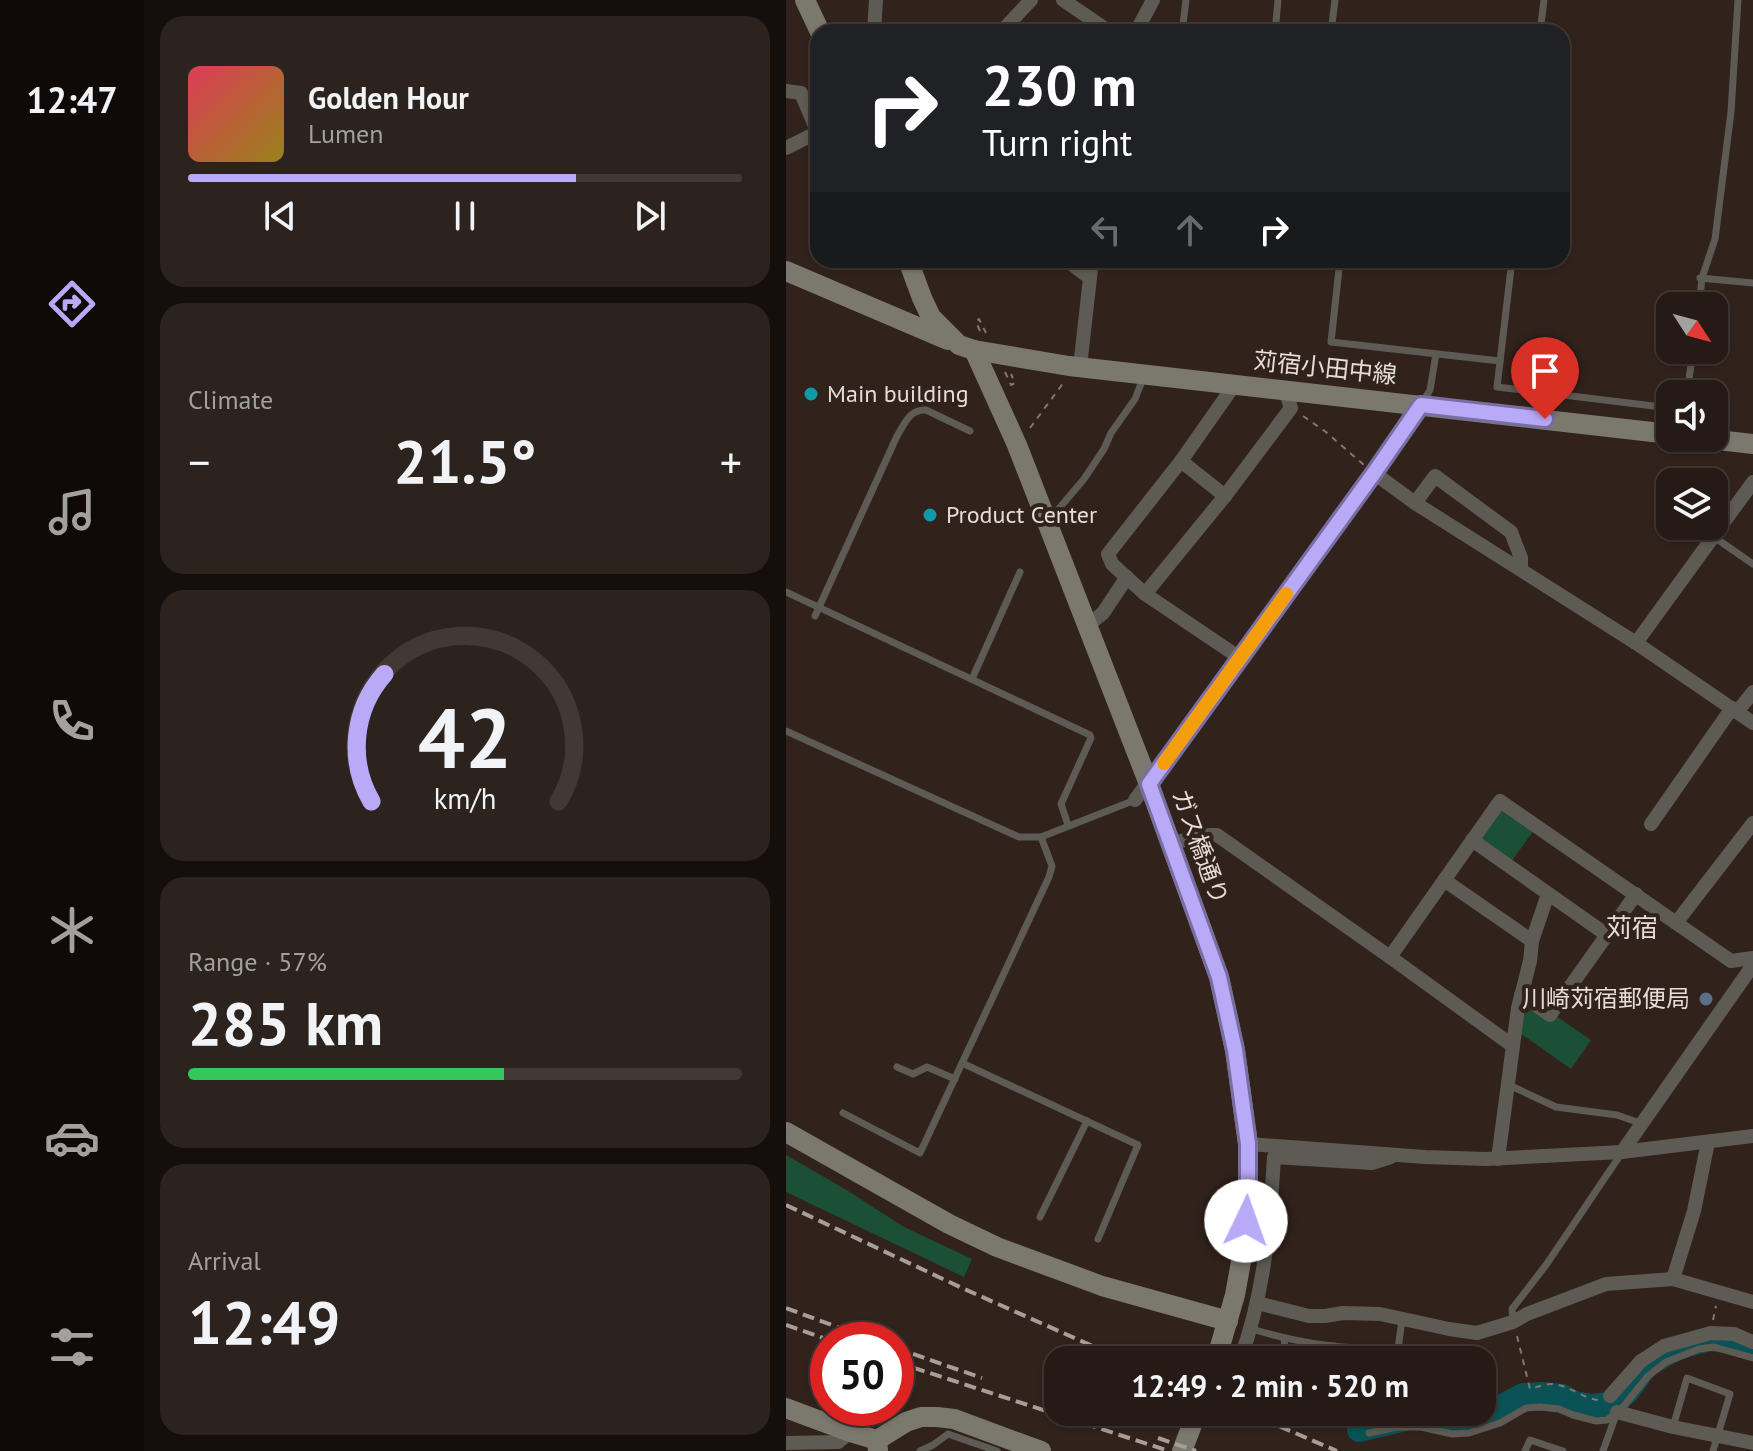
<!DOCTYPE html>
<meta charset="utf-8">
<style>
body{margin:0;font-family:"PT Sans","Noto Sans JP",sans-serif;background:#2d231e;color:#f1f3f6;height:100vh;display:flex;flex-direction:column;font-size:30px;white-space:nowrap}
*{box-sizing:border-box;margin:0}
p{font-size:26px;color:#a3a1a0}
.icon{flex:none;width:44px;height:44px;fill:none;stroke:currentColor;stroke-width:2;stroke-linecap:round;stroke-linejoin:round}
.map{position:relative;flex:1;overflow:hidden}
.side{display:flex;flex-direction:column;gap:16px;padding:16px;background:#140e0c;width:642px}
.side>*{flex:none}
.guide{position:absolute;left:24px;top:24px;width:760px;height:244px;border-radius:24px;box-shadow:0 2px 6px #0004,0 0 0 2px #423834;background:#202124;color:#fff;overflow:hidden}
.needle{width:52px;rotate:126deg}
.tools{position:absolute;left:870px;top:292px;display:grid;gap:16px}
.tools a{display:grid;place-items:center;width:72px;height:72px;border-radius:16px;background:#251a15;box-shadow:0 2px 6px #0004,0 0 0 2px #423834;font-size:40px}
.speed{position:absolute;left:24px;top:1322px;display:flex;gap:16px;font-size:40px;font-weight:700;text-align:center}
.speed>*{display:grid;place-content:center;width:104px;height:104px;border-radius:50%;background:#251a15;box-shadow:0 2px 6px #0004,0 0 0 2px #423834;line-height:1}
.speed .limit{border:12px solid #d22;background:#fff;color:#111}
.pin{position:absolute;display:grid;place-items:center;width:68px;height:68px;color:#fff;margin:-82px -34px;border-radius:50% 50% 50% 0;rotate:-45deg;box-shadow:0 0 8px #0007}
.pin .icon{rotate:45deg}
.me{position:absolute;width:88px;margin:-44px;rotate:3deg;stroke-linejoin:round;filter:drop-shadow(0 0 6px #0008)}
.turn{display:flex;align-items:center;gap:28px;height:168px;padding:0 40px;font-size:36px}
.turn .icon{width:104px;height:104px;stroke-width:2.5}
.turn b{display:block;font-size:56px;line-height:68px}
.lanes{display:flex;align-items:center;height:76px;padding:0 40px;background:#0003;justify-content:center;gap:40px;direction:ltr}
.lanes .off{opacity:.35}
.big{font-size:60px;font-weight:700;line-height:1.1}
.side .card{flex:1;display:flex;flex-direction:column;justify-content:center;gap:12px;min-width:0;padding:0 28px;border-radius:24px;background:#2d231e}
.side .dial{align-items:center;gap:0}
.dial svg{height:208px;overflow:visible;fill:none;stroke:#423834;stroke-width:7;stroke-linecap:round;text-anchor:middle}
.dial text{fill:#f1f3f6;stroke:none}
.song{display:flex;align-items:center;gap:24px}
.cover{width:96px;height:96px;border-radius:12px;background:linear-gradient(135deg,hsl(350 70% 55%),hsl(50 70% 35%))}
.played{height:8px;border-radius:4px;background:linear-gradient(90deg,#b9aaf7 70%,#423834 70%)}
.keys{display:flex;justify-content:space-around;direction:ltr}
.heat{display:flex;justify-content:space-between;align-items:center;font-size:44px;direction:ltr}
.charge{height:12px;border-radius:6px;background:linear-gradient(90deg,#34c759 57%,#423834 0)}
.trip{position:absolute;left:258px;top:1346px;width:452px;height:80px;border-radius:24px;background:#251a15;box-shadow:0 2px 6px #0004,0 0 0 2px #423834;font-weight:700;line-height:80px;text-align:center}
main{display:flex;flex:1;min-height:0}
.tab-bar{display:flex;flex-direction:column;width:144px;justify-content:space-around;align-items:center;background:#0f0a08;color:#a3a1a0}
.tab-bar .icon{width:56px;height:56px}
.tab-bar .on{color:#b9aaf7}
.tab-bar b{font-size:36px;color:#f1f3f6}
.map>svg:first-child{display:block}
</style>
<main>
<nav class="tab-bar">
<b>12:47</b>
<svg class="icon on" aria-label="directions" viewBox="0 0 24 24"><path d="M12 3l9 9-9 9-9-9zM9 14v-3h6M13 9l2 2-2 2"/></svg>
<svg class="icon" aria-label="music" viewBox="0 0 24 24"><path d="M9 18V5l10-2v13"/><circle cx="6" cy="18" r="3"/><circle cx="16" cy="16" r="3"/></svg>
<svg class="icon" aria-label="phone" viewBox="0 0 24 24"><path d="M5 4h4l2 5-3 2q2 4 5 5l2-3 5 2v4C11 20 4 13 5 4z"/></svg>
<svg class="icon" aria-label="climate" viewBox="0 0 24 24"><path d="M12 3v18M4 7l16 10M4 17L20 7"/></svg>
<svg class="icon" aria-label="car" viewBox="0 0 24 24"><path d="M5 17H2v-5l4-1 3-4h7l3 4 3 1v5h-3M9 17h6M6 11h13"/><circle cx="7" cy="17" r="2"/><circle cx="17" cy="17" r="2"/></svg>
<svg class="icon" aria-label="filters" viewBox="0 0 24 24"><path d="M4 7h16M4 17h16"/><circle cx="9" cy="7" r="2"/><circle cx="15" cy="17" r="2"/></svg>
</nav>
<section class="side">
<div class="card">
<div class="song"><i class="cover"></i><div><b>Golden Hour</b><p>Lumen</p></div></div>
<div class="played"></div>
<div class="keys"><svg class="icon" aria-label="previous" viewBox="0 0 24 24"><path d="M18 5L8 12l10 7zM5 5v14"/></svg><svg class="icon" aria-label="pause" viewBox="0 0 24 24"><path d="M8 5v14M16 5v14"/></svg><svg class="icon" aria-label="next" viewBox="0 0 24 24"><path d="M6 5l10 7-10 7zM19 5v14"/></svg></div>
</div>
<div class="card"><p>Climate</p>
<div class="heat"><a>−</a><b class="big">21.5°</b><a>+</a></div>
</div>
<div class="card dial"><svg viewBox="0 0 100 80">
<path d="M14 69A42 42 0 1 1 86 69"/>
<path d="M14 69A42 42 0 0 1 19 20" stroke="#b9aaf7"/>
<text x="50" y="56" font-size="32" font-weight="700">42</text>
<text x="50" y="72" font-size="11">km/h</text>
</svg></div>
<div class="card"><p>Range · 57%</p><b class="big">285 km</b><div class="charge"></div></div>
<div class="card"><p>Arrival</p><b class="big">12:49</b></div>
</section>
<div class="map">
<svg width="967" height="1451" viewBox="0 0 967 1451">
<rect width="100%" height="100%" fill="#31221c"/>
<g fill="#1b4f36">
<polygon points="718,808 748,830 725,862 695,841 694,836 712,809"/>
<polygon points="748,1009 770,1016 805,1040 785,1069 734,1033 737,1014"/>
<polygon points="0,1155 59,1189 118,1227 186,1259 178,1277 0,1192"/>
</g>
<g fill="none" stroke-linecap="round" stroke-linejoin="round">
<polyline stroke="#0a5255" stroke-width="24" points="573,1430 632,1416 678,1420 703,1413 737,1395 757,1394 776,1396 789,1403 806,1406 823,1404 831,1401 842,1391 861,1365 891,1348 923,1339 941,1341 967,1349"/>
<g stroke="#837671" stroke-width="2" stroke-dasharray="6 6" stroke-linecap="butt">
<polyline points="194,331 190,322 193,319 200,333"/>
<polyline points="219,372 225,385 229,383 225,374"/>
<polyline points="517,416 540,432 578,465"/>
<polyline points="244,428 278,382"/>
<polyline points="927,1320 930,1306"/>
<path d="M731 1336 744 1389C751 1387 759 1384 765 1384 782 1384 795 1398 812 1400"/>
</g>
<g stroke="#5d5b54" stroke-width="7">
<polyline points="396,32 400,0"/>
<polyline points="489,32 492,0"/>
<polyline points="545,32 549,0"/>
<polyline points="754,32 758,0"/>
<polyline points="554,260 545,342 714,361"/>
<polyline points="726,260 711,387 884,408"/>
<polyline points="914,278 967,283"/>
<polyline points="913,306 916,278 929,239 945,112 952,0"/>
<polyline points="901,394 907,350"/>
<polyline points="636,403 644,390 650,354"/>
<polyline points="265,518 298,479 318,449 325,433 349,399 358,376"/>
<polyline points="928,537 967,564"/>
<polyline points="0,592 304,735 305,738 275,804 282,825"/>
<path d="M29 616 111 436C119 423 124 409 140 410L184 431"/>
<polyline points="186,679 234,572"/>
<polyline points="0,731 233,837 255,837 349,800"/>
<polyline points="176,1063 352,1145 312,1239"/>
<polyline points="111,1067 127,1074 141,1067 169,1079"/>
<polyline points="723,1085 770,1107 831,1115 854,1123"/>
<polyline points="57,1113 134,1153 263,877 266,866 255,837"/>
<polyline points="254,1217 301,1121"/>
<polyline points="727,1322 726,1309 760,1265 835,1154"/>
<path d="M466 1329C516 1344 560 1350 612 1349L616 1320"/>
<polyline points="498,1338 500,1360"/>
<polyline points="548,1346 548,1360"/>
<polyline points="887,1427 901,1378 944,1394 927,1451"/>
<polyline points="583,1433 611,1427 635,1427 666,1434 683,1433 714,1423 740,1408 754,1407 773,1409 787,1415 810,1421 821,1420 837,1407 862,1376 880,1362 913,1349 928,1347 967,1358"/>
<polyline points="134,1451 147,1445 162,1434 211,1451"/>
<polyline points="739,1451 744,1440 777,1451"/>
<polyline points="817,1451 831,1412"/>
</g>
<g stroke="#5d5b54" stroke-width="14">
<polyline points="277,0 324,32"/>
<polyline points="88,32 90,0"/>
<polyline points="215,32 245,0"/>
<polyline points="350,32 367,0"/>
<polyline points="0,91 15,93 32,133"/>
<polyline points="0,148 32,132"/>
<polyline points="280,260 304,278"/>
<polyline points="294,367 306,260"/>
<polyline points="449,384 395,461 322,554 326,564 359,594 439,496 505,408 499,390"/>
<polyline points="395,461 439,496"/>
<polyline points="588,473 629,503 850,643 967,723"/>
<polyline points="629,503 649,476 725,532 735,558 735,569"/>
<polyline points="359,594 454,658"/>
<polyline points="301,626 317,613 341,577"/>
<polyline points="850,643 967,482"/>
<polyline points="951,712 967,692"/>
<polyline points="349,800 588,473 635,405"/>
<polyline points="865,824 946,708"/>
<polyline points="686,840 821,935"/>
<polyline points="385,843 423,835 431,835 604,957 727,1046"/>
<polyline points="658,880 746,941"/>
<polyline points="890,923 967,823"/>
<polyline points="604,957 714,801 945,961 967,958"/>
<polyline points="735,995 764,1015 850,894"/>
<polyline points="462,1144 639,1157 700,1159 836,1152 967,1136"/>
<polyline points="836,1152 967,965"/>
<polyline points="712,1159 732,1008 744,961 746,941 762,894"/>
<polyline points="887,1279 908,1211 922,1142"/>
<polyline points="471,1303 523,1316 539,1316 557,1313 594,1314 663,1329 691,1333 727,1322 741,1314 820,1284 887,1279 967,1302"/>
<path d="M454 1360C478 1295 484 1226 488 1157L586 1163 605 1157"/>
<polyline points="824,1396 855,1361 878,1346 925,1333 948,1334 967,1342"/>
<polyline points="831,1412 887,1427 967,1443"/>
<polyline points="0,1443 52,1442 64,1432"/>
</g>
<g stroke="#7b796e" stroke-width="20">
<polyline points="19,0 34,32"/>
<polyline points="122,260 136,298 145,317 173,345 188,350 283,366 884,434"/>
<polyline points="0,271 162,340"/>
<polyline points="188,350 231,445 363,784 433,977 449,1050 462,1144 462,1197 458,1245 449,1295 430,1360"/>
<polyline points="915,438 967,444"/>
<polyline points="0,1132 163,1224 211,1247 316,1286 442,1321"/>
<polyline points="0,1408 64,1432 91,1440"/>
<polyline points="92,1451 91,1440 120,1422 135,1417 151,1417 168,1419 255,1451"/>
<polyline points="396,1451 411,1412"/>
</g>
<g stroke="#a99d99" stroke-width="4" stroke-dasharray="12 6" stroke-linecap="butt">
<polyline points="0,1205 176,1288 338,1360"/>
<polyline points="0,1308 86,1340"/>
<polyline points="0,1325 43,1340"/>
<polyline points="110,1348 196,1378"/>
<polyline points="110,1362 383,1451"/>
<polyline points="460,1412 551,1451"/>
<polyline points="372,1438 410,1451"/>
</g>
</g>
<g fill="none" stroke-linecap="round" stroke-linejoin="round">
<defs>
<polyline id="route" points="460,1221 462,1197 462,1144 449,1050 433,977 363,784 588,473 635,405 759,419"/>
</defs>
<use href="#route" stroke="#786ea1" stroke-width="20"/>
<use href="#route" stroke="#b9aaf7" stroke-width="14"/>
<polyline stroke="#f59e0b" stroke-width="14" points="378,763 500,594"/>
</g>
<g fill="#0f9aa8" stroke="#31221c" stroke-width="3">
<circle cx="25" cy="394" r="8"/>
<circle cx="144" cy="515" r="8"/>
</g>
<circle fill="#5c6f8a" stroke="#31221c" stroke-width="3" cx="920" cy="999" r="8"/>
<g text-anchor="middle" stroke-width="8" stroke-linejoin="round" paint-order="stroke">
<g font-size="24" fill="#e6dcd8" stroke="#31221c">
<text transform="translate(539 368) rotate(6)" y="8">苅宿小田中線</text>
<text transform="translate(414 847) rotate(70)" y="8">ガス橋通り</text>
</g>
<g font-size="24" fill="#e6dcd8" stroke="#31221c" text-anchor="start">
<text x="41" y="402">Main building</text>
<text x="160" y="523">Product Center</text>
<text x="904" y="1007" text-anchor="end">川崎苅宿郵便局</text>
</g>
<g font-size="26" fill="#e6dcd8" stroke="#31221c">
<text x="846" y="937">苅宿</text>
</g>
</g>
</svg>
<div class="tools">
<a><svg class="needle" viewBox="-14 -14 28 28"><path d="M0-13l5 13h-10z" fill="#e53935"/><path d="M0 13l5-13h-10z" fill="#a3a1a0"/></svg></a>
<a><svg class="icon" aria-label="sound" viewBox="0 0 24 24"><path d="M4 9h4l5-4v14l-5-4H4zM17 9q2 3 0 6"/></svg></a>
<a><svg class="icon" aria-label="layers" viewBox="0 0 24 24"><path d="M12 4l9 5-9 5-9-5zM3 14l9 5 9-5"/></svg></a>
</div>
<div class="speed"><div class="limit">50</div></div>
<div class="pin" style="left:759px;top:419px;background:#d93025"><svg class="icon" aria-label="arrive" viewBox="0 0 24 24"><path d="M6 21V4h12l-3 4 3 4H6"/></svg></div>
<svg class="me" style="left:460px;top:1221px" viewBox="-20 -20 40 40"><circle r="19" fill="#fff"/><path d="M0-13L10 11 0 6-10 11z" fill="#b9aaf7"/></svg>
<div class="trip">12:49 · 2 min · 520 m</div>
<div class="guide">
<div class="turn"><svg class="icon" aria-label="right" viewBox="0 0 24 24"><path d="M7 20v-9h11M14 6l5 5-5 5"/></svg><div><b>230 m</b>Turn right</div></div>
<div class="lanes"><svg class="icon off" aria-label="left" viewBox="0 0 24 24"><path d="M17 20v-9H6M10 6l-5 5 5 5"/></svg><svg class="icon off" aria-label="ahead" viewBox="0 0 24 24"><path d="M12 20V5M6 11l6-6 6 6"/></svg><svg class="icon" aria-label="right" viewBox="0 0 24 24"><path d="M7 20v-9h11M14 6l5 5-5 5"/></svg></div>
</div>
</div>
</main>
